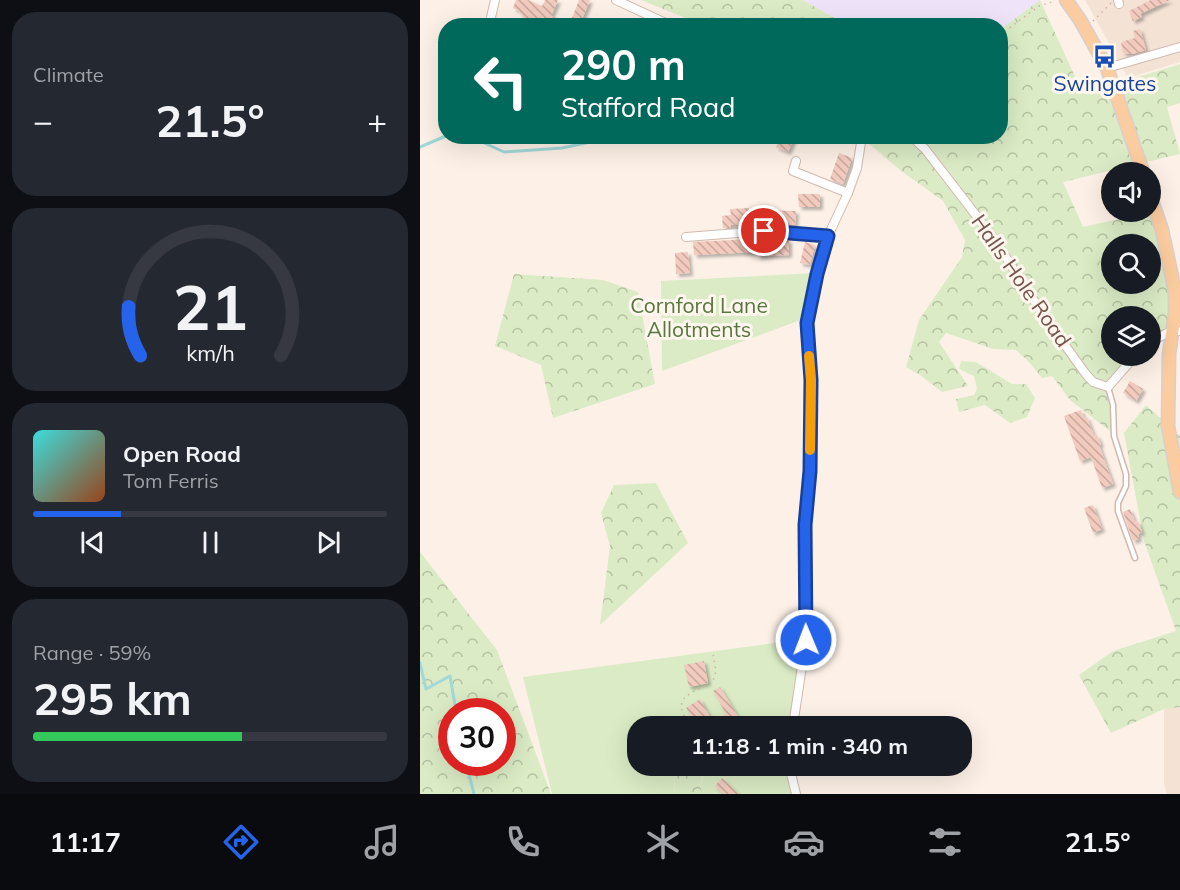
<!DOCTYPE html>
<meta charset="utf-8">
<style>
body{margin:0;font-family:Mulish,sans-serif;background:#242831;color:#f1f3f6;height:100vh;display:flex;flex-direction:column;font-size:22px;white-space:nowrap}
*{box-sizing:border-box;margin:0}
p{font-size:20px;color:#9ea1a6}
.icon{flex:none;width:33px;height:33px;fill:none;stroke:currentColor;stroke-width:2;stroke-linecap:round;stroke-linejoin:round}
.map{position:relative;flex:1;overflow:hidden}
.drawer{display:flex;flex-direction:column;gap:12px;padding:12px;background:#0d0f14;width:420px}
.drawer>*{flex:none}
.top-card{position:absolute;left:18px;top:18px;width:570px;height:126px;border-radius:24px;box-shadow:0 6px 24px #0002;background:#00695c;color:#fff;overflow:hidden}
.controls{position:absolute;left:681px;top:162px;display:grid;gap:12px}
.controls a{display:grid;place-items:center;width:60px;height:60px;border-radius:50%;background:#171b24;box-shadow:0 6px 24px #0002;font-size:30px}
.speed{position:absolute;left:18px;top:698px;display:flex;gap:12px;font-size:30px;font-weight:700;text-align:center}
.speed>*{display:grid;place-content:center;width:78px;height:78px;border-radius:50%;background:#171b24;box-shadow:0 6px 24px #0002;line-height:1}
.speed .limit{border:9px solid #d22;background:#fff;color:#111}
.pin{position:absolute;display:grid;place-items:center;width:51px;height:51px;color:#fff;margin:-26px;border:3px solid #fff;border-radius:50%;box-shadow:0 2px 6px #0007}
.me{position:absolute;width:66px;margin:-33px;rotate:359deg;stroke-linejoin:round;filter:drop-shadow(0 0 4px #0008)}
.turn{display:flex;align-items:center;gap:21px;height:126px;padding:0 24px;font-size:27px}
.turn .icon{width:78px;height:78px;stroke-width:2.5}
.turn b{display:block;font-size:42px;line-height:51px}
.big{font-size:45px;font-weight:700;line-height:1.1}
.drawer .card{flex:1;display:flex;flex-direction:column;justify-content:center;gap:9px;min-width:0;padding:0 21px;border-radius:24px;background:#242831}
.drawer .dial{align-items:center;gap:0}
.dial svg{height:156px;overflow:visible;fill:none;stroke:#363941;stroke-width:7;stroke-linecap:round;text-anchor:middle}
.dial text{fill:#f1f3f6;stroke:none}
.song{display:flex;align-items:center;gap:18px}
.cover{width:72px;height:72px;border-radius:9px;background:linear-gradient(135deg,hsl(180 70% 55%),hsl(20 70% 35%))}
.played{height:6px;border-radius:3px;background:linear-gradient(90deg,#2563eb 25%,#363941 25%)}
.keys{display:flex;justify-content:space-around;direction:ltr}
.heat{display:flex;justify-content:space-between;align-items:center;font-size:33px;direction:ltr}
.charge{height:9px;border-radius:4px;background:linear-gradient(90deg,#34c759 59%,#363941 0)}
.trip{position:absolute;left:207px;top:716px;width:345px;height:60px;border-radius:24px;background:#171b24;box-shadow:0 6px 24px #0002;font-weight:700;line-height:60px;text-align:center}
.tabs{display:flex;height:96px;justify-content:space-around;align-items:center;background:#090b0e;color:#9ea1a6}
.tabs .icon{width:42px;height:42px}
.tabs .on{color:#2563eb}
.tabs b{font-size:27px;color:#f1f3f6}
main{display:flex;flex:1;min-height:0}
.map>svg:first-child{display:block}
</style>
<main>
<section class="drawer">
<div class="card"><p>Climate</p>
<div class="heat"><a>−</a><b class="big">21.5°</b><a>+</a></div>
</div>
<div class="card dial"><svg viewBox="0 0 100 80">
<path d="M14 69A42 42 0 1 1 86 69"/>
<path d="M14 69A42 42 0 0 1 8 44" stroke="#2563eb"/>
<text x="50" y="56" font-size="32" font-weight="700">21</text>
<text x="50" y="72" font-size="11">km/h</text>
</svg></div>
<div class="card">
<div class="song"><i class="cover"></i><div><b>Open Road</b><p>Tom Ferris</p></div></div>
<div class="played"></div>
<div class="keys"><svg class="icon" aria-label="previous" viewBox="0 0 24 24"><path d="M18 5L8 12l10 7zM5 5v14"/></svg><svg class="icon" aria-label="pause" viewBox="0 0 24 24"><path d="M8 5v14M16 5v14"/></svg><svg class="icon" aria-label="next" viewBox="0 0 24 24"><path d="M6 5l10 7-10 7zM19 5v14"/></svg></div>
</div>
<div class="card"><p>Range · 59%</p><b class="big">295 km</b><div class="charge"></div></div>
</section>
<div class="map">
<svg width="760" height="794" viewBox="0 0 760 794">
<defs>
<pattern id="forest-crowns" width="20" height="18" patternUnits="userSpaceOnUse" patternTransform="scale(1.5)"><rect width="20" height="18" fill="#daebc5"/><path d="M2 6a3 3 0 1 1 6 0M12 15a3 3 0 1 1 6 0" fill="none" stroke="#b6c1a2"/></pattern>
<pattern id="building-back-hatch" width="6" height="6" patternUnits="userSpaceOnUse" patternTransform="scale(1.5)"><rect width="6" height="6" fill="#f2cbbe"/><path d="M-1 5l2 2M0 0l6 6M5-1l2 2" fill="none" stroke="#c9a79c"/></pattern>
<filter id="shadow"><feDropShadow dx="3" dy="3" stdDeviation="1.5" flood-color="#0004"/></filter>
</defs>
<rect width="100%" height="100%" fill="#fdf1e7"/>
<g fill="#f4e2d5">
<polygon points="665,0 760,0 760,62 708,78"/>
<polygon points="760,707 760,794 747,794 744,784 744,709"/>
</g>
<polygon fill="#eee3f9" points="383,0 620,0 581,29 580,26 427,25"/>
<g fill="#daebc5">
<polygon points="395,273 386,318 242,371 241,281"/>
<polygon points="384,639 373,726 218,726 218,765 369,765 376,794 282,794 280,785 285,771 261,766 254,780 255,794 132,794 103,677"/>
</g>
<g fill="url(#forest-crowns)" fill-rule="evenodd">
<polygon points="221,0 383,0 427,25 283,25"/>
<path d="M620 0 663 94 760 64V103L747 107 760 154 643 182 663 227 730 212 748 270 750 323 731 342 730 316H692V356H717L685 387 693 421 690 431 650 400 632 376 622 378 609 362 596 350 573 349 526 333 519 342 548 386 522 392 500 375 486 367 499 320 542 257 545 240 523 201 480 170 441 137 580 136 581 29ZM692 244H730V284H692Z"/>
<polygon points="94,274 183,280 218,292 235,384 133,418 121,365 75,346"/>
<polygon points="541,361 556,362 592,384 606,384 615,398 607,417 590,423 565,405 539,412 536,399 554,395 557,389 554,376 539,369"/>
<polygon points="726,405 760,436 760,707 744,709 691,733 659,675 693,651 756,631 724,541 704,433"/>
<polygon points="236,483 268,543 180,625 190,546 181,513 194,485"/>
<path d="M0 552 77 650 131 794H0ZM32 711H82V762H32Z"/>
<polygon points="261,766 284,772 280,785 282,794 255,794 254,780"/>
</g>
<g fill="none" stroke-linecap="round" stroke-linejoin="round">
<g stroke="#a1d8d9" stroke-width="3">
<polyline points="49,136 84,152 142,148 199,136"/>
<polyline points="0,147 26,136"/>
<polyline points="0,663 6,689 30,676 36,711"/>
<polyline points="46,762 54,794"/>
</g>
</g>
<g fill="url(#building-back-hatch)" filter="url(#shadow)">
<polygon points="96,0 108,0 122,6 125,0 138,0 131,16 150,23 159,0 170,0 159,26 130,26 110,18 109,20 102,17 103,15 99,13 100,11 93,8"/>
<polygon points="731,0 750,0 720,14 722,17 713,21 709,11"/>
<polygon points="720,29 726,50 712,54 703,53 701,42 715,38 713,31"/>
<polygon points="360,136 375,136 368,152 356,147"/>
<polygon points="419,153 432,158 423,184 410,179"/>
<polygon points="378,194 400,194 400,207 379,207"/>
<polygon points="329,208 329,210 376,211 375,225 328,224 311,225 311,228 303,228 302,216 311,215 310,209"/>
<polygon points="332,239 332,243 369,240 369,255 338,256 337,252 274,255 273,242"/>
<polygon points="385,242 395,245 390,265 380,263"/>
<polygon points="268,252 270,273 256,274 255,253"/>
<polygon points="710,381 723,389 716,401 703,393"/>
<polygon points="661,410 664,418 667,417 674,436 677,435 681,444 679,445 693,484 682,488 671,457 660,461 644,416"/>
<polygon points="673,505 682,529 673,533 664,508"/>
<polygon points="710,509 715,522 718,521 722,532 718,534 719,539 713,541 703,512"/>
<polygon points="284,661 288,683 269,687 264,665"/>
<polygon points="300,687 319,718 305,726 277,726 266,708 280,699 293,722 306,714 293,691"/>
<polygon points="302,778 319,794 303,794 295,786"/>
</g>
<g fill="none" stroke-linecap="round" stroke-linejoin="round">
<defs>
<polyline id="lane" points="688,387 693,405 694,436 706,474 706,486 698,503 698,511 715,558"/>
<g id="street">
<polyline points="196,0 252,26"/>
<polyline points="698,0 699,4"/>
<polyline points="69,26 75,0"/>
<polyline points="687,68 760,47"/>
<polyline points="491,136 505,149 572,236 624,316 665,373 673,382 688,387 715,356"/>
<polyline points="376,161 373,171 428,193"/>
<polyline points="266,237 344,231 408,236"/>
<polyline points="730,342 751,331 760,331"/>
<polyline points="373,726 386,640 385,525 390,471 391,380 387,323 397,274 408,236 428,193 437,168 442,136"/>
<polyline points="369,765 376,794"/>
</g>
<g id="primary">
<polyline points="646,0 660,20 687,68 723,172"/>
<polyline points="730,195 742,230 755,291 755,314 749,354 748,426 760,492"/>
</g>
</defs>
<use href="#lane" stroke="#d1b9af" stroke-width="7"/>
<use href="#street" stroke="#d1b9af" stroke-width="10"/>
<use href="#primary" stroke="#d9cfcd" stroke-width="15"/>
<g stroke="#d8aea1" stroke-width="1.5" stroke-dasharray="1.5 4.5" stroke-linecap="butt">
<polyline points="673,21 691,3"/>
<polyline points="580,35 619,6 635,1"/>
<path d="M271 726C246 695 275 694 293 681L296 671 293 654"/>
</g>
<use href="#lane" stroke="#fff" stroke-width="4"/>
<use href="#street" stroke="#fff" stroke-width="8"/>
<use href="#primary" stroke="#fbcc9f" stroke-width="12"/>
</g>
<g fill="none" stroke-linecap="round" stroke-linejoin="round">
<defs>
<polyline id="route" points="344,231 408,236 397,274 387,323 391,380 390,471 385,525 386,640"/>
</defs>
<use href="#route" stroke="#184099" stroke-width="15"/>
<use href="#route" stroke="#2563eb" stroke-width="10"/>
<polyline stroke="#f59e0b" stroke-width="10" points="389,356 391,380 390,450"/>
</g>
<defs>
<symbol id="bus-bare" viewBox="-9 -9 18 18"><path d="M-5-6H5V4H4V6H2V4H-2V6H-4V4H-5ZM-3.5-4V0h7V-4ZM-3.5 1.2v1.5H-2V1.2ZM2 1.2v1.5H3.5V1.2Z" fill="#1a4fb4" stroke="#fff6ee" stroke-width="2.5" paint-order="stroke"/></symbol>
</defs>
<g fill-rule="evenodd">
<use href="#bus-bare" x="668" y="40" width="33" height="33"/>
</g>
<g text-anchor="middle" stroke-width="6" stroke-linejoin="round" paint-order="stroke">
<g font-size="21" fill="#164399" stroke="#fff6ee">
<text x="685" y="91">Swingates</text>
</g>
<g font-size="21" fill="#77544b" stroke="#fff6ee">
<text transform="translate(601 281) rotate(55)" y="7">Halls Hole Road</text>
</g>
<g font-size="21" fill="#587740" stroke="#fff6ee">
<text x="279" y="313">Cornford Lane<tspan x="279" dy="24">Allotments</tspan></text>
</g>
</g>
</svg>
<div class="controls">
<a><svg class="icon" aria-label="sound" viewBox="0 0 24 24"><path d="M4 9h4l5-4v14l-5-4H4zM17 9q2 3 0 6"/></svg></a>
<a><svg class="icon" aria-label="search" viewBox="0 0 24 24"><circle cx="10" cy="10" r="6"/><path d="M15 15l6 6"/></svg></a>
<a><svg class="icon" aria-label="layers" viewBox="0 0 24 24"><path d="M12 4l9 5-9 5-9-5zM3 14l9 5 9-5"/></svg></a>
</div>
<div class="speed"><div class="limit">30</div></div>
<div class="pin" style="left:344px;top:231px;background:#d93025"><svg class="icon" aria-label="arrive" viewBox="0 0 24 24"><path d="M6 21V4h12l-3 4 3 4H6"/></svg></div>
<svg class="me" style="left:386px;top:640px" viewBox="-20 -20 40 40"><circle r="17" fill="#2563eb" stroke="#fff" stroke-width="3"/><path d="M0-11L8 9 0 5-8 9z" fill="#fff"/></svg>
<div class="trip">11:18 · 1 min · 340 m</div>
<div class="top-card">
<div class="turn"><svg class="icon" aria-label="left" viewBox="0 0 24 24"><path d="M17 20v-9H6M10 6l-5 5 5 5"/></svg><div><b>290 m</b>Stafford Road</div></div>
</div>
</div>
</main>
<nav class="tabs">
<b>11:17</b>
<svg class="icon on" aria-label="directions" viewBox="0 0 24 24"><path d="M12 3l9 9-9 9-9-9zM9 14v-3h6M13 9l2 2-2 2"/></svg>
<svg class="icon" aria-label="music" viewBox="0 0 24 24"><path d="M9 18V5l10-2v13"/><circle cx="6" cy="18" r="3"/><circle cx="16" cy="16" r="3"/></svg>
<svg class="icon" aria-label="phone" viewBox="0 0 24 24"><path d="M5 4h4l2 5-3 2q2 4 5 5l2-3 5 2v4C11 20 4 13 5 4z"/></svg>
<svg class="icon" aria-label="climate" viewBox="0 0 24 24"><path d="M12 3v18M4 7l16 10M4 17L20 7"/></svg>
<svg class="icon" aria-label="car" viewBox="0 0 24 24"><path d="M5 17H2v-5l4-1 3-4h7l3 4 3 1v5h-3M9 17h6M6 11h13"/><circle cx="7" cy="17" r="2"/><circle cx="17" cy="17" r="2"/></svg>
<svg class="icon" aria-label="filters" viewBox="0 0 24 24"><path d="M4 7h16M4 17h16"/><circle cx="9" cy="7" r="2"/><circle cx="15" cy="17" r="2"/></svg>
<b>21.5°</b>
</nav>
